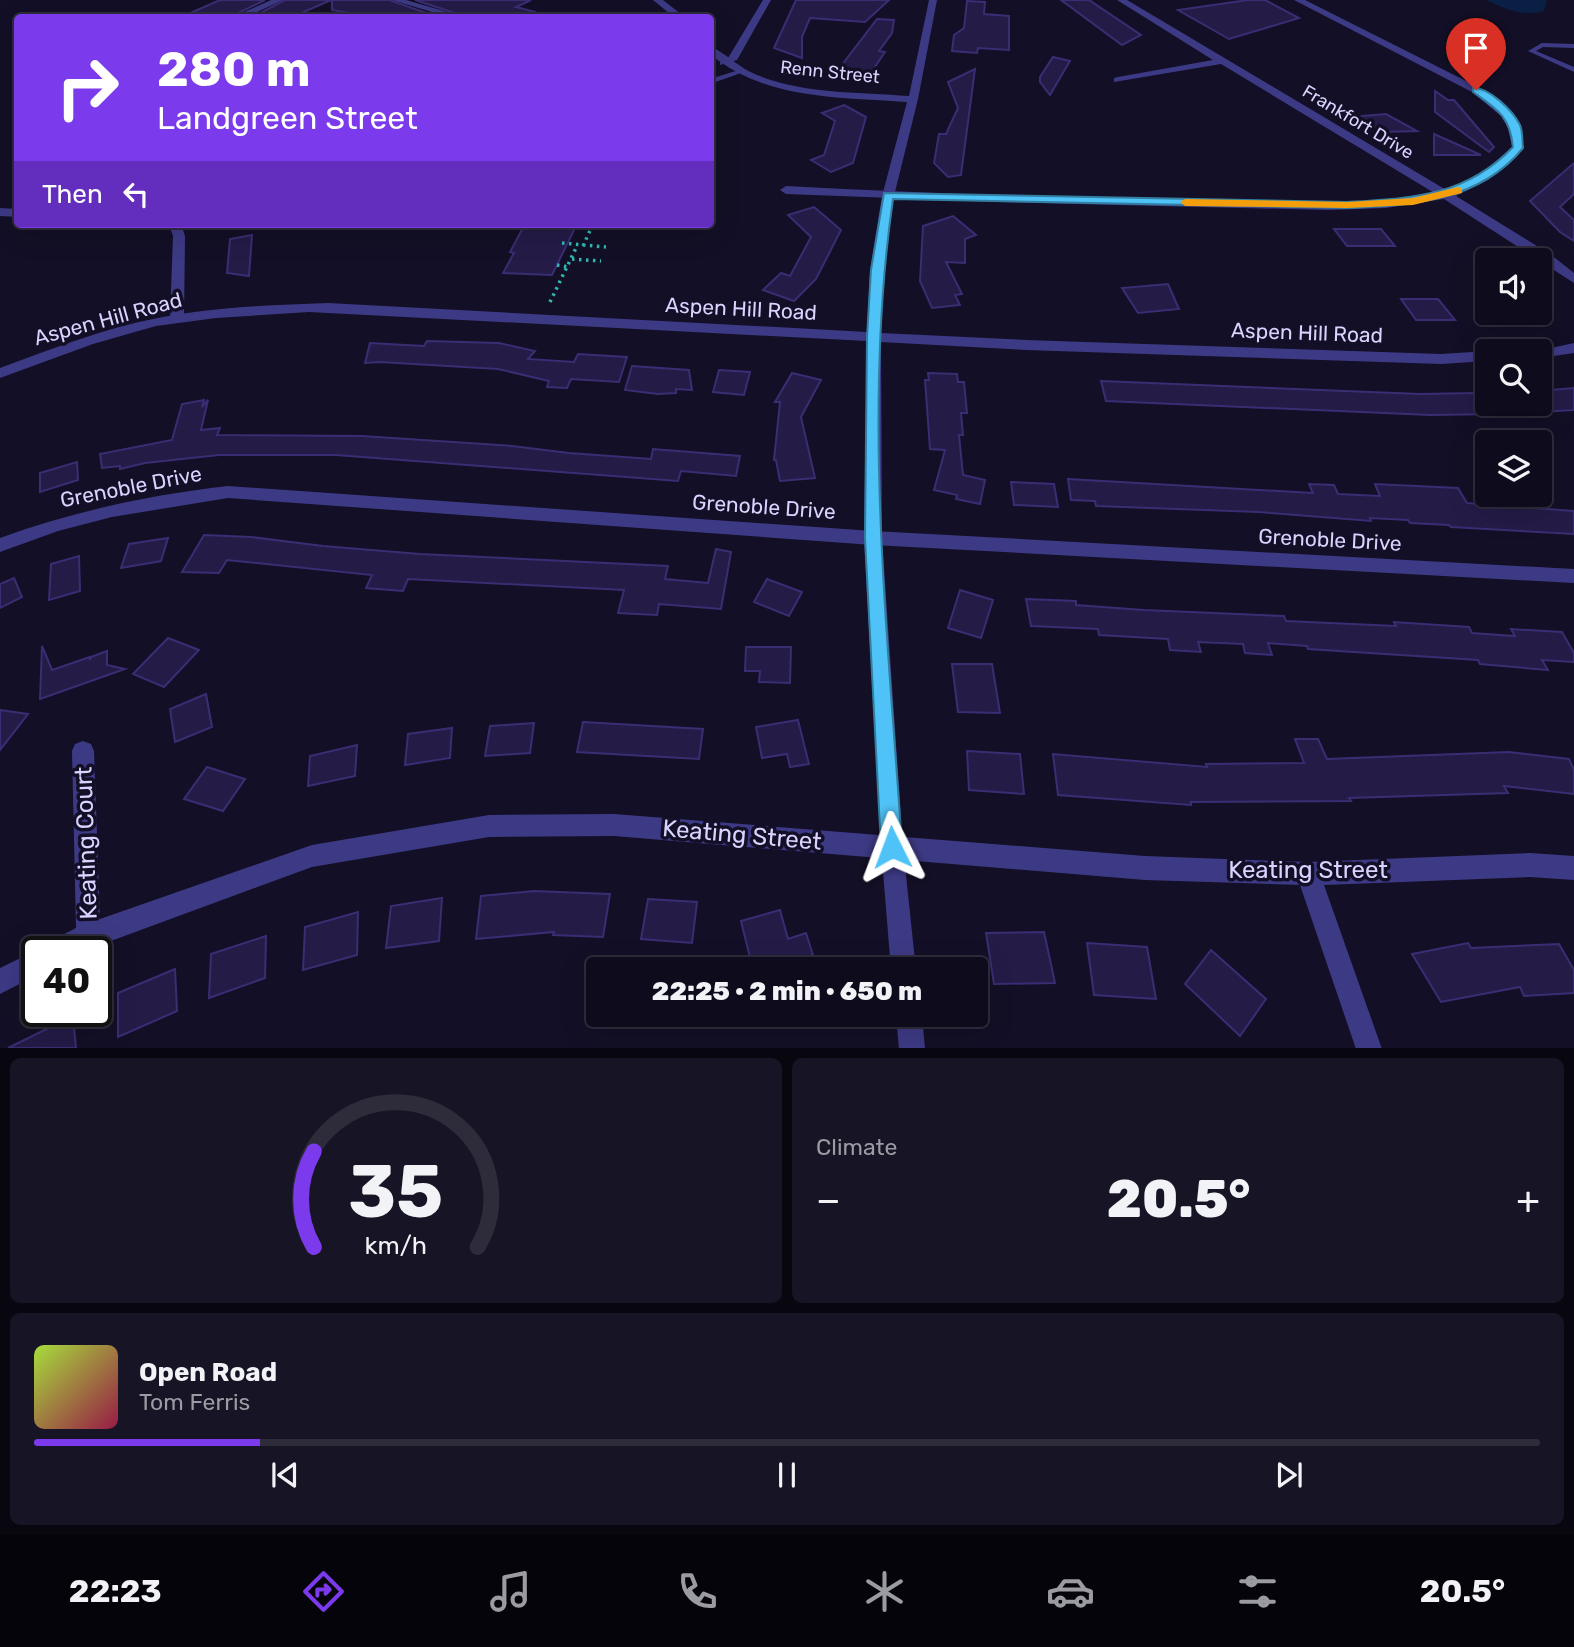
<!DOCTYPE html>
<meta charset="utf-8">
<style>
body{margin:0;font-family:Rubik,sans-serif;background:#171425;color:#f1f3f6;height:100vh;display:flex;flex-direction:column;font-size:26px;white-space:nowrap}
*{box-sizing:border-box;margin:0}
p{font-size:23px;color:#9b9ba3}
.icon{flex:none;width:38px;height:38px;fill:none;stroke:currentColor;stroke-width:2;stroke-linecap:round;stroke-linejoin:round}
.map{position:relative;height:1048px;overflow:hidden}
.details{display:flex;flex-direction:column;gap:10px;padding:10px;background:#08060f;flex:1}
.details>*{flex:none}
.banner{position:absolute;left:14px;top:14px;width:700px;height:214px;border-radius:7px;box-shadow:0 7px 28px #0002,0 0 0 2px #2e2b3b;background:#7c3aed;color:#fff;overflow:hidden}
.buttons{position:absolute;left:1475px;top:248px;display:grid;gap:14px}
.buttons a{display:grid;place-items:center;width:77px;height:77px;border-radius:7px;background:#0e0b1c;box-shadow:0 7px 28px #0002,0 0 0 2px #2e2b3b;font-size:35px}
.speed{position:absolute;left:21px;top:936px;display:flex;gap:14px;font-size:35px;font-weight:700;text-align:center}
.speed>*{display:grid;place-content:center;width:91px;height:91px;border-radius:50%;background:#0e0b1c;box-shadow:0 7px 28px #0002,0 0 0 2px #2e2b3b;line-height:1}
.speed .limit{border:4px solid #111;border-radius:10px;background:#fff;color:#111}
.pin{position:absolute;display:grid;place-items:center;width:60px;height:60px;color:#fff;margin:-72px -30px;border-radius:50% 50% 50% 0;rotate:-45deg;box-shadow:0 0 7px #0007}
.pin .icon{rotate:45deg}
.me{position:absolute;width:77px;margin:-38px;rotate:357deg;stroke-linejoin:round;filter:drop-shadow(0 0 5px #0008)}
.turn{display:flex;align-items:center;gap:24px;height:147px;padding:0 28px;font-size:32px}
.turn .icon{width:91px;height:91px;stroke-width:2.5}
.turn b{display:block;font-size:49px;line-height:60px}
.then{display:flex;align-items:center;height:66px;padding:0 28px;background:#0003;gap:14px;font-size:26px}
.big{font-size:52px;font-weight:800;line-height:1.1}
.details .widget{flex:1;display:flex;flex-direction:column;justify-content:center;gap:10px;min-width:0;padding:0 24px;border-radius:10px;background:#171425}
.details .dial{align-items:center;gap:0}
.dial svg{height:182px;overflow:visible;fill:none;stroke:#2e2b3b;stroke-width:7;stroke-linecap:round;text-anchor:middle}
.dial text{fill:#f1f3f6;stroke:none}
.song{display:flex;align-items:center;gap:21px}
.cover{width:84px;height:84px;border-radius:10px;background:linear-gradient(135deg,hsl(80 70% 55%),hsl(340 70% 35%))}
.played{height:7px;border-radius:4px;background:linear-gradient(90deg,#7c3aed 15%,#2e2b3b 15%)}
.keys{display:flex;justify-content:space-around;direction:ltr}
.heat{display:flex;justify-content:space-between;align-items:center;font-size:38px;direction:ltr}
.details .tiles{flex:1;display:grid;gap:10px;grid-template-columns:1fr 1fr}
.widget:last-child{grid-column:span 2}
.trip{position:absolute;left:586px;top:957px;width:402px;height:70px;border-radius:7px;background:#0e0b1c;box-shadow:0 7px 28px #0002,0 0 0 2px #2e2b3b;font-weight:800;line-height:70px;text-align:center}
.tab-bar{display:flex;height:112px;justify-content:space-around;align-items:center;background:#06040b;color:#9b9ba3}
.tab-bar .icon{width:49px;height:49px}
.tab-bar .on{color:#7c3aed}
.tab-bar b{font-size:32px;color:#f1f3f6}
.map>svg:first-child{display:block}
</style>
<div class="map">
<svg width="1574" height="1049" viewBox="0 0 1574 1049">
<rect width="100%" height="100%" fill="#130f26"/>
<path fill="#0a1f44" d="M1486 0H1547L1544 11C1523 17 1505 9 1486 0Z"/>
<g fill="#241b47" stroke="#3b2d73" stroke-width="2">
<polygon points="220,0 265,0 228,18 179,18"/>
<polygon points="285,0 331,0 290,18 251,18"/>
<polygon points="332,0 389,0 441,18 377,18 332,10"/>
<polygon points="415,0 531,0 516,7 535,12 534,18 470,18"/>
<polygon points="796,0 889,0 865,22 810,18 802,37 802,58 774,48"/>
<polygon points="1061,0 1089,0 1141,35 1122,45"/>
<polygon points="1248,0 1265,0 1299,18 1229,39 1178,10"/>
<polygon points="967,1 985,2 984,14 1009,16 1009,50 978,48 977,53 952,51 954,35 964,28"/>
<polygon points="877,19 894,20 892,33 879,51 885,52 866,80 838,70"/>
<polygon points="1053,57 1070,61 1050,95 1040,82 1040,77"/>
<polygon points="975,69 961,175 948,177 934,163 939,134 946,134 958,108 948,82"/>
<polygon points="1435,91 1448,100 1454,100 1494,147 1489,152 1435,112"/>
<polygon points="844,105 866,117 853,163 831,172 811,160 824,155 835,121 822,113"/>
<polygon points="1386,114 1417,131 1381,132 1362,116"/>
<polygon points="1434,134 1481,155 1434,155"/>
<polygon points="1574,163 1574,194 1560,207 1574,220 1574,241 1560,232 1530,201"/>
<polygon points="814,207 841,230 816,279 794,301 763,290 781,273 790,276 811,237 788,215"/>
<polygon points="953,216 976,235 965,239 965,263 946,262 962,294 955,295 960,305 932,308 920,281 923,226"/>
<polygon points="525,224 577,224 552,275 503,273 514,253 510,252"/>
<polygon points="1334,229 1381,229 1395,246 1347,246"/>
<polygon points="252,235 249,276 227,273 230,239"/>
<polygon points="1168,284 1179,309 1138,313 1122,288"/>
<polygon points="1401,299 1438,299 1455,320 1416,320"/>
<polygon points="427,341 499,343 535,351 528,359 574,362 578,354 627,357 619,382 571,379 567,388 547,387 549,381 498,369 380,362 365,363 370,343 424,346"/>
<polygon points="632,366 689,370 692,390 676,389 676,393 658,394 625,390"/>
<polygon points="719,370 750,372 744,395 713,392"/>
<polygon points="792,373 821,380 801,417 815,478 780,481 776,460 774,460 780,402 775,402"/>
<polygon points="928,373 957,374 958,382 964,382 967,413 961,413 963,435 959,435 963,475 985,480 980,504 956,499 957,495 934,490 945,450 930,449 925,380 929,380"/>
<polygon points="1101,381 1420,394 1477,393 1493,414 1430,415 1106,401"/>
<polygon points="1574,388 1574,410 1540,412 1540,391"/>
<polygon points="204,400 202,407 208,400 201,430 220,428 217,435 362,436 512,446 569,453 651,459 653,449 740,456 736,476 681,471 678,481 336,455 219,455 145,463 120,469 120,466 102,468 100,454 172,440 182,404"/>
<polygon points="77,462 78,480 40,492 40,473"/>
<polygon points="1068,479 1313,493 1309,484 1334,485 1338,494 1380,496 1375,484 1458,488 1467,503 1574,511 1574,534 1451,527 1449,525 1410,523 1408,520 1370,518 1371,521 1258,512 1096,506 1095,501 1071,500"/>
<polygon points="1011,482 1054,484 1058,507 1014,505"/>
<polygon points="204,535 251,537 323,546 420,554 668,566 665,579 708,583 716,549 731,552 721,609 659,604 657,615 618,613 624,590 408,579 403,591 366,588 372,575 227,560 219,573 182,572"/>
<polygon points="168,538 161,561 121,568 129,544"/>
<polygon points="79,556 80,591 49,600 51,564"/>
<polygon points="14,578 22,597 0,608 0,584"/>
<polygon points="767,579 802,592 789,616 754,602"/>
<polygon points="960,590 993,600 981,638 948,628"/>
<polygon points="1026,599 1076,601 1076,605 1144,610 1284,616 1286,621 1396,626 1394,622 1469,627 1472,633 1515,636 1511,629 1562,632 1574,653 1574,662 1542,660 1548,670 1480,664 1478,660 1308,649 1307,646 1268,643 1272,655 1245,653 1243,644 1198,642 1201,652 1170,650 1168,639 1099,635 1098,629 1031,626"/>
<polygon points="168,638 199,650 164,687 133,674"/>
<polygon points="42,646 52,670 90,657 90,660 91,657 107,651 107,665 125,669 40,699"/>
<polygon points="746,647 791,647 790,683 759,682 760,671 745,671"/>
<polygon points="952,664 992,664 1000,713 958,712"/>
<polygon points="206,694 212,727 175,742 170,709"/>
<polygon points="0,710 28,714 0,750"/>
<polygon points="798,720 809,764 790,767 787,754 762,758 756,727"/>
<polygon points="583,722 703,729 699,759 577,752"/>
<polygon points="534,723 530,753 485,756 490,726"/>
<polygon points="452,728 450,758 405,765 408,734"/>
<polygon points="1295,739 1318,739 1327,759 1509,752 1569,759 1574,770 1574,794 1504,786 1508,793 1349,798 1351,801 1191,802 1191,805 1058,795 1053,754 1207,767 1206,764 1304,763"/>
<polygon points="357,745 355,776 308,786 310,756"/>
<polygon points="967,751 1020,754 1024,794 969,790"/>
<polygon points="207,767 245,779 223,811 184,799"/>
<polygon points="534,891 610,894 603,937 553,935 554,932 476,939 481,896"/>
<polygon points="442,898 439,941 386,948 391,906"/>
<polygon points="648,899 697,902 692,943 641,939"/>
<polygon points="780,910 788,939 806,933 813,955 763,970 753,970 741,921"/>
<polygon points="358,912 357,955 303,970 305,927"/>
<polygon points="1044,932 1055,983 994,984 986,933"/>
<polygon points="266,936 265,978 209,998 211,954"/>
<polygon points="1087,943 1147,947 1156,999 1094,995"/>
<polygon points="1468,943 1471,948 1559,944 1574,970 1574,993 1524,996 1520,987 1441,1002 1412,954"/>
<polygon points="1211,950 1266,999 1240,1036 1185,984"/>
<polygon points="175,969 177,1011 118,1037 118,993"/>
<polygon points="73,1016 76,1048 8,1048"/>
</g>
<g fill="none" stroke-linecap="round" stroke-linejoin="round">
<g stroke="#2fb8b0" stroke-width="3.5" stroke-dasharray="2.5 4.5" stroke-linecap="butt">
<polyline points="562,243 606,247"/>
<polyline points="583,246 593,224"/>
<polyline points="572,259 601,261"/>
<polyline points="557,265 569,267"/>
<polyline points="550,302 577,246"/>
</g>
<g fill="#3d3a85" fill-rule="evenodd">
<polygon points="1542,43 1574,44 1574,48 1543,47 1536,51 1574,67 1574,72 1528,51"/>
<polygon points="739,70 742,72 741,73 710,84 710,79"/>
</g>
<g fill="#3d3a85" fill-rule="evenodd">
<polygon points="271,0 283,0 244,18 231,18"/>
<polygon points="392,0 406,0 468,18 452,18"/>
<polygon points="763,0 771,0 737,60 720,65 720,61 728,58"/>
<path d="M1117 0H1127L1448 191 1480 175 1512 147 1508 128 1501 116 1472 92 1294 0H1305L1480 88 1509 111 1519 128 1524 148 1488 180 1456 196 1550 254 1574 273V283L1444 199 1386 208 1328 210 999 202 786 194 780 190 786 186C924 194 1063 197 1202 199 1280 200 1358 208 1436 194L1221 64 1114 82V78L1118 77 1213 60Z"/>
<polygon points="0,208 18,209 18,217 0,216"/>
<polygon points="169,224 181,224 185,236 184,318 177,322 170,318 173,236"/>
<path d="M228 486 873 531 1574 569V583L873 545 228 498 112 517 58 531 0 552V538C74 511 150 495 228 486Z"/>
<polygon points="83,741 91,744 94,751 100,919 312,845 489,815 614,814 1145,856 1308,862 1530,853 1574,856 1574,880 1530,877 1324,885 1382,1049 1356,1049 1300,885 1145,880 614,836 489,837 312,867 81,952 44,952 47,943 76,928 72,751 75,744"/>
<polygon points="37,950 43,952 37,952 37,975 0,994 0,968"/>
</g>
<g fill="#3d3a85" fill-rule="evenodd">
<polygon points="653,0 663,0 686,18 675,18"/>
<path d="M929 0H937L918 99 894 196 884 270 881 333 1026 340 1441 354 1488 351 1490 352 1488 361 1441 364 1026 350 881 342 882 538 903 847 916 970H891L881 847 864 538 867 341 309 312 216 318 156 326 93 344 0 378V368C52 349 104 328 158 318 214 307 271 305 328 303L867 332 870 270 882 196 907 102C840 97 765 100 710 54V46C727 54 739 68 757 75 804 94 858 92 909 96Z"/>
<polygon points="1574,343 1574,353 1540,358 1540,352 1533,352"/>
<polygon points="896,1015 922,1015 925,1049 899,1049"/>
</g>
</g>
<path fill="#4fc3f7" stroke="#337fa1" stroke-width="2" d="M1473 88C1489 87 1513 111 1520 125 1523 132 1522 141 1523 148 1479 202 1412 205 1347 208L893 199C862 412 888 633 902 847L899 854 892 857 884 854 881 847 865 538 867 337 871 270 884 193 1347 202C1412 198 1465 197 1513 147 1510 116 1497 109 1473 92Z"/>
<polygon fill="#f59e0b" points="1458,187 1462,188 1462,193 1413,205 1347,208 1185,206 1180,202 1185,199 1347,202 1413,198"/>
<g text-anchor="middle" stroke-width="7" stroke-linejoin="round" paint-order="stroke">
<g font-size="18" fill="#d9d4ff" stroke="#130f26">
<text transform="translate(830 72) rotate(6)" y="6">Renn Street</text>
<text transform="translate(1358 122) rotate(31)" y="6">Frankfort Drive</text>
</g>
<g font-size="21" fill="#d9d4ff" stroke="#130f26">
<text transform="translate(741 309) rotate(3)" y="7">Aspen Hill Road</text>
<text transform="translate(108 319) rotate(-15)" y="7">Aspen Hill Road</text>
<text transform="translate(1307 333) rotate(2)" y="7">Aspen Hill Road</text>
<text transform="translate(131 487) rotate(-11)" y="7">Grenoble Drive</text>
<text transform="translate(764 507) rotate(4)" y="7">Grenoble Drive</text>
<text transform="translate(1330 540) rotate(3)" y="7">Grenoble Drive</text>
</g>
<g font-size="24" fill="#d9d4ff" stroke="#130f26">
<text transform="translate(742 835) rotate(5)" y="8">Keating Street</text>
<text transform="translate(86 843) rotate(-92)" y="8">Keating Court</text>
<text x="1308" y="878">Keating Street</text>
</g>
</g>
</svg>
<div class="buttons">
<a><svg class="icon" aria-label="sound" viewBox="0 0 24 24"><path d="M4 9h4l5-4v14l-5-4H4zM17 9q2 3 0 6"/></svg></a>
<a><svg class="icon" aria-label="search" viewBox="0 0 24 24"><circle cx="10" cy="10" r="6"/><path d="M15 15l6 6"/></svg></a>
<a><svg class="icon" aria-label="layers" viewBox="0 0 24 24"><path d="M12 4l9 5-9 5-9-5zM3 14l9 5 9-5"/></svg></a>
</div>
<div class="speed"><div class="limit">40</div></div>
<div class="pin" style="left:1476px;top:90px;background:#d93025"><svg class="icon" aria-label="arrive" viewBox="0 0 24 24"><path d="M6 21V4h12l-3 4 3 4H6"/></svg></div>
<svg class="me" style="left:892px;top:847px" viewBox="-20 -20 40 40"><path d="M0-17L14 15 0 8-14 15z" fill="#4fc3f7" stroke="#fff" stroke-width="4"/></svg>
<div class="trip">22:25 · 2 min · 650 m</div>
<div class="banner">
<div class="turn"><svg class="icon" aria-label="right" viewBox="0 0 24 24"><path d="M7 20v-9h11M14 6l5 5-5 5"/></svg><div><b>280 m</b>Landgreen Street</div></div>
<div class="then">Then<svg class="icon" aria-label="left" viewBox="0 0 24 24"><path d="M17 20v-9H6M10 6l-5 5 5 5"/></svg></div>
</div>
</div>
<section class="details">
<div class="tiles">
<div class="widget dial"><svg viewBox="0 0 100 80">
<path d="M14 69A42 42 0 1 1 86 69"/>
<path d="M14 69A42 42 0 0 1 14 27" stroke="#7c3aed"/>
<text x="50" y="56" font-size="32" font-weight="700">35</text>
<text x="50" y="72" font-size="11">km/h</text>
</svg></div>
<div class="widget"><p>Climate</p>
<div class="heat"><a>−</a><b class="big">20.5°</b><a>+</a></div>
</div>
<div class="widget">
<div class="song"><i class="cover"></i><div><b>Open Road</b><p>Tom Ferris</p></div></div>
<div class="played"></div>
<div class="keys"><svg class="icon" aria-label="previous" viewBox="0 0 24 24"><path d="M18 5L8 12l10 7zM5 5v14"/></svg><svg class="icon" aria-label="pause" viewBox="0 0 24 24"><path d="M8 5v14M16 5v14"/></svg><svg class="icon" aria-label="next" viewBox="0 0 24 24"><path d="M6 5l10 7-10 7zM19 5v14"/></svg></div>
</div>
</div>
</section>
<nav class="tab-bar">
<b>22:23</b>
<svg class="icon on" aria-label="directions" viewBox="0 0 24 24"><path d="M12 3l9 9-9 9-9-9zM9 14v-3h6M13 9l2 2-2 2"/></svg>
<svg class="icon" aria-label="music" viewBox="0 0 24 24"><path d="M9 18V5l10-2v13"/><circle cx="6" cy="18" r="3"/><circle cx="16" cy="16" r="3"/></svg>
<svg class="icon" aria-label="phone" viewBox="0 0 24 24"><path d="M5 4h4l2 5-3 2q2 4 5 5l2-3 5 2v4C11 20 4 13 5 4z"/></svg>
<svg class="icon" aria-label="climate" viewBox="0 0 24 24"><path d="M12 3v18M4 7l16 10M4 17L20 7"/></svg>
<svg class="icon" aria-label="car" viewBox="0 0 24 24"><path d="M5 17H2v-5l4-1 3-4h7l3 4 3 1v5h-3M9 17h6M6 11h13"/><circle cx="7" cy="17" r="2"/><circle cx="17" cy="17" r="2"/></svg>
<svg class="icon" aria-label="filters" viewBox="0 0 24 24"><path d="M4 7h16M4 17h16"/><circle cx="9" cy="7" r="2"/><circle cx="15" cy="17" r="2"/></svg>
<b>20.5°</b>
</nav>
